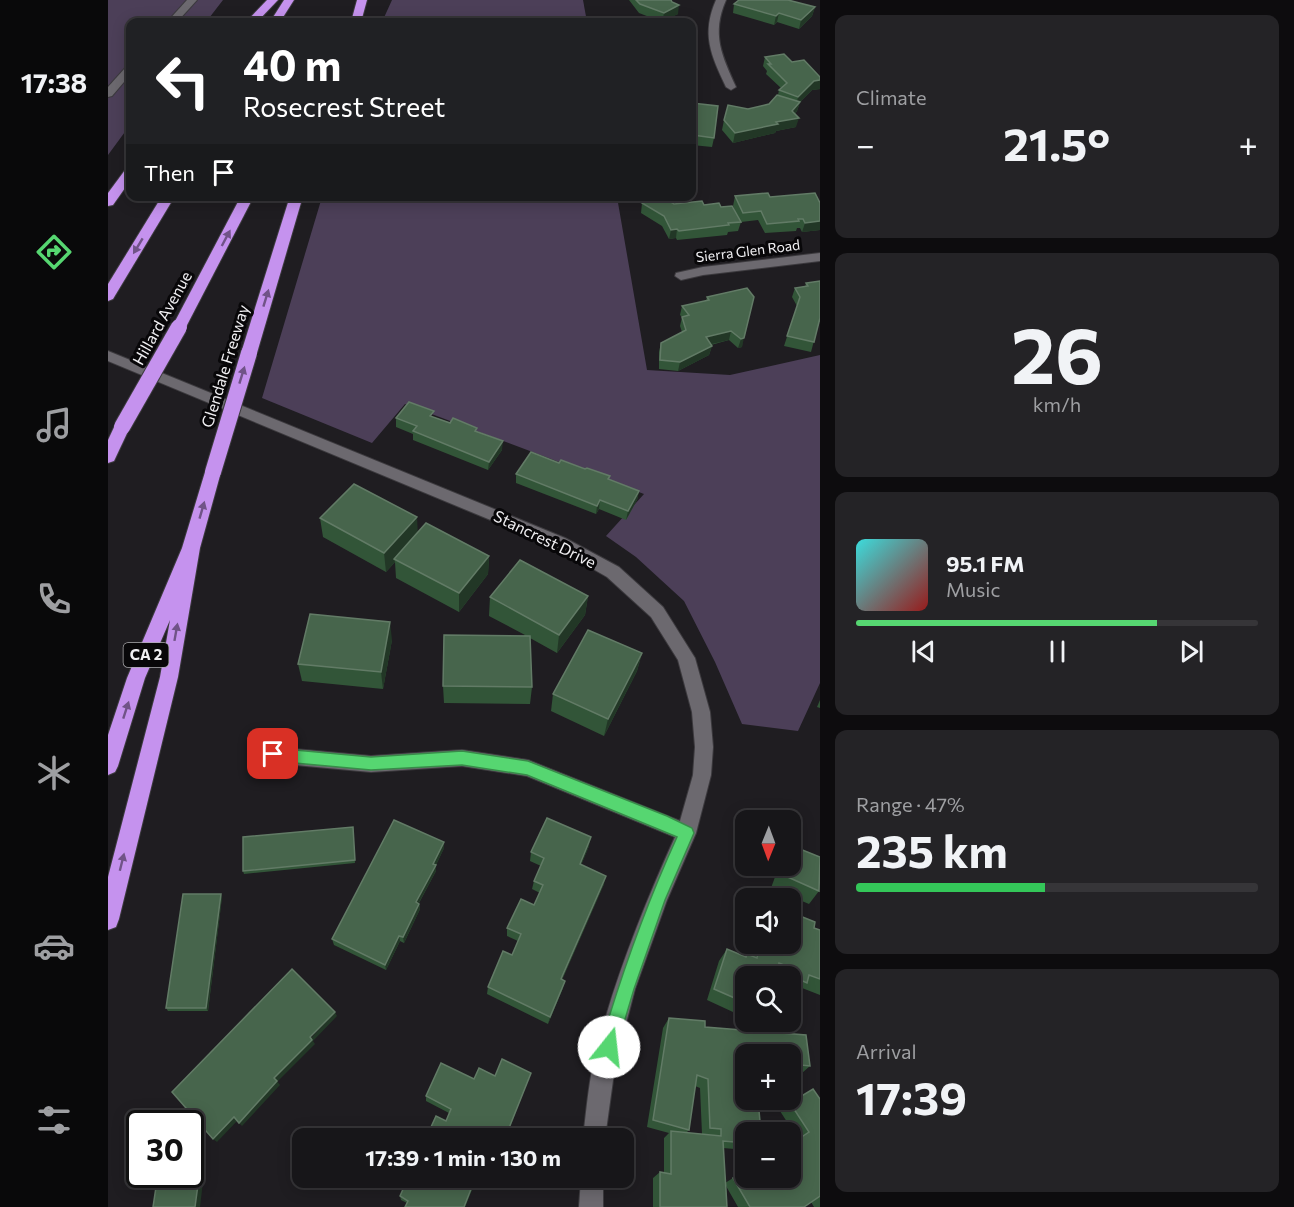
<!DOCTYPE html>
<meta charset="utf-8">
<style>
body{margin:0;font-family:Commissioner,sans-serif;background:#242326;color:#f1f3f6;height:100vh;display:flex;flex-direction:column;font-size:22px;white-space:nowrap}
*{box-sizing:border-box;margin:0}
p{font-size:20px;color:#9e9fa2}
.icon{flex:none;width:33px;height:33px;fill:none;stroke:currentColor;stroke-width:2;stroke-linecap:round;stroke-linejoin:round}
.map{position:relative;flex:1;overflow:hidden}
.details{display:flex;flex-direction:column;gap:15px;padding:15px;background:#0d0c0e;width:474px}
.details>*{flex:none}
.guide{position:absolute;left:18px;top:18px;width:570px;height:183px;border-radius:12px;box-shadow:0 3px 15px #0003,0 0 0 2px #363538;background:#202124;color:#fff;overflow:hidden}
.needle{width:39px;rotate:181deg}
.controls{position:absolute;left:627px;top:810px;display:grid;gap:12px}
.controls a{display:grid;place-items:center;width:66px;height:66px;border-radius:12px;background:#171619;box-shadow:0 3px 15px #0003,0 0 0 2px #363538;font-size:30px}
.speed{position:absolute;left:18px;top:1110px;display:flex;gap:12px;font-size:30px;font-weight:700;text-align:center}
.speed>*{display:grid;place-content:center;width:78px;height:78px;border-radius:50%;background:#171619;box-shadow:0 3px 15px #0003,0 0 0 2px #363538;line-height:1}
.speed .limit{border:3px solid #111;border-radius:9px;background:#fff;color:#111}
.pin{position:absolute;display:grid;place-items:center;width:51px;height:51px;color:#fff;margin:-26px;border-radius:12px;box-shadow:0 3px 9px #0006}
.me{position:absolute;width:66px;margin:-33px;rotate:16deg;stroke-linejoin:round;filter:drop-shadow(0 0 4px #0008)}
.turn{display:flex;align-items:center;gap:21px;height:126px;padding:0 18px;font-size:27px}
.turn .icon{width:78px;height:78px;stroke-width:2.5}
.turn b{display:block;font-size:42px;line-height:51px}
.then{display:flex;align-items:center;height:57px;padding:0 18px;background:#0003;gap:12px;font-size:22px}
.big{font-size:45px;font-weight:700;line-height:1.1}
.details .card{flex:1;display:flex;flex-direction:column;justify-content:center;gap:9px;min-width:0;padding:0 21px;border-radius:12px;background:#242326}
.details .dial{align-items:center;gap:0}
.dial b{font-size:78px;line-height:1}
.song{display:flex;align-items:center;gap:18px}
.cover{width:72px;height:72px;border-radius:9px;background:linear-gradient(135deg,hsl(180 70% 55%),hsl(0 70% 35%))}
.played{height:6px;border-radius:3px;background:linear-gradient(90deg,#56d671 75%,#363538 75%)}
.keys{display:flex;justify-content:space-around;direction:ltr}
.heat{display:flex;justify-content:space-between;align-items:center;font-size:33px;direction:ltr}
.charge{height:9px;border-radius:4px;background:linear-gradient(90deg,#34c759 47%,#363538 0)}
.trip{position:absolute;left:184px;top:1128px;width:342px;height:60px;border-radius:12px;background:#171619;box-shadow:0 3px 15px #0003,0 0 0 2px #363538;font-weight:700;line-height:60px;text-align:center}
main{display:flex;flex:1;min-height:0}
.dock{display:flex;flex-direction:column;width:108px;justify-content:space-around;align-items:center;background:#09090a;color:#9e9fa2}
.dock .icon{width:42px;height:42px}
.dock .on{color:#56d671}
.dock b{font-size:27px;color:#f1f3f6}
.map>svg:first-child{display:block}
</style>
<main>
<nav class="dock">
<b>17:38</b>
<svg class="icon on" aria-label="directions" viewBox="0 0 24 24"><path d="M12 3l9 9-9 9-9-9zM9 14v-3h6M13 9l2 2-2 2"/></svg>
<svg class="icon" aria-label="music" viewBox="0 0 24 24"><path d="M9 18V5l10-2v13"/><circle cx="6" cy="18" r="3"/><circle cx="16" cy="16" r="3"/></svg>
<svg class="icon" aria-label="phone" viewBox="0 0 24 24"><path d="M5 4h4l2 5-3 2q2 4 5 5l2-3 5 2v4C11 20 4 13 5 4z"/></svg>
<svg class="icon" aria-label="climate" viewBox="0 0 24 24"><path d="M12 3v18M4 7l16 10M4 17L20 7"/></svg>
<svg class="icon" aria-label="car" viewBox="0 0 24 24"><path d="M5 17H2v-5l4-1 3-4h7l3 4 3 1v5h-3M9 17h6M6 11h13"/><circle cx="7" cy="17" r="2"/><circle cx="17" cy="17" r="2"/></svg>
<svg class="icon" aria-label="filters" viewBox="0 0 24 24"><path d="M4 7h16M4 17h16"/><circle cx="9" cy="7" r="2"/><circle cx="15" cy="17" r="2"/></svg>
</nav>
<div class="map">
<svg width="712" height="1207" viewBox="0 0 712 1207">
<rect width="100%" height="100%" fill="#1f1d21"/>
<g fill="#4c3f58">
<polygon points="0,0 115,0 98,22 22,22 22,125 0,155"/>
<polygon points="284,0 475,0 479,22 274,22"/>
<polygon points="214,197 509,197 539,370 622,375 712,355 712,683 690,731 634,724 607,662 576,601 528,557 498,536 536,494 297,404 264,443 154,398"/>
</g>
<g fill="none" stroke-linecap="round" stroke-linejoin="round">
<defs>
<g id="minor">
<polygon points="79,0 89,0 69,22 59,22"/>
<path d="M608 0H618C603 34 614 56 628 87L623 90 618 87C603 55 593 34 608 0Z"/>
<polygon points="22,66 22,75 4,96 0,97 0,87 18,67"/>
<polygon points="712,253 712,261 595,275 573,280 567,276 568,273 595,267"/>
<path d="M0 351 457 538 511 567 555 607 587 658 602 712 605 747 603 775 588 833 559 900 527 989 507 1066 497 1138H475C478 1114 480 1089 485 1065 503 987 534 910 567 837L419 776 354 766 263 772 165 763 159 761 156 755 159 749 165 747 263 756 354 750 420 760 572 821 585 775 587 747 584 712 570 660 543 617 499 577 445 546 0 361Z"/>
<polygon points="473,1178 495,1178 495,1207 471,1207"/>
</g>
<g id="motorway">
<polygon points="159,0 170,0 149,22 138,22"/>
<polygon points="176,0 186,0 172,22 162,22"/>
<polygon points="249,0 259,0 253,22 243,22"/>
<polygon points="22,169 22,181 5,205 0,206 0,193 17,170"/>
<polygon points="54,196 67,196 5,299 0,301 0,284"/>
<polygon points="133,196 146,196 78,327 76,330 66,330 64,327"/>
<polygon points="182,196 195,196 149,353 141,358 133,353"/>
<polygon points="14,421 20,423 22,427 6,461 0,463 0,440 8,423"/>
<polygon points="105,466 111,468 113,472 92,548 70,677 11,919 8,927 0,930 0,877 52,677 62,620 37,678 10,766 7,772 0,775 0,735 19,678 74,548 97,472 99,468"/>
</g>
</defs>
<use href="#minor" stroke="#3c3a3e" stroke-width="2"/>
<use href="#motorway" stroke="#3c3a3e" stroke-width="2"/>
<use href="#minor" fill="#6c696f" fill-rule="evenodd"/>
<use href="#motorway" fill="#c592ee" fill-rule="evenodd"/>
<defs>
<g id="motorway-bridge">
<polyline points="14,427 71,327"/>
<polyline points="105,472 141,353"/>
</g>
</defs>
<use href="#motorway-bridge" stroke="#3c3a3e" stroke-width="18" stroke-linecap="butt"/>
<use href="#motorway-bridge" stroke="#c592ee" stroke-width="16"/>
</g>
<g fill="#325538" fill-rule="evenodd">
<polygon points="521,0 563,0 570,14 563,17 574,22 549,22 549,20 531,13"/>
<polygon points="626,4 707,7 704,16 691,29 669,22 666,25 625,13"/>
<polygon points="657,57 684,62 712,89 704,90 692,102 689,111 687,114 688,127 668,131 667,133 625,143 614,130 616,120 640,109 661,104 670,95 671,90 673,88 658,74 659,71 655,66"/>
<polygon points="584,103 606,138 604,147 584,145 585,135 584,135"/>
<polygon points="627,196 662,197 712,203 712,230 694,232 692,228 689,228 688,231 657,233 650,220 633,222 630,231 620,232 619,235 569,240 568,238 561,239 554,226 533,213 534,203 596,205 613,207 629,216 625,206"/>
<polygon points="712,281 712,322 711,322 703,352 676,346 689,306 684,297 687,288 697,287 698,283"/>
<polygon points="639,288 634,347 630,348 621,340 603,345 604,346 601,355 570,371 551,369 551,352 553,343 574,332 572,326 574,317 572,315 574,306 598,301 599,297"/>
<polygon points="326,417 369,432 394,450 380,470 305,440 305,434 288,427 288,418"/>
<polygon points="408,474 502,480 531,491 529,500 518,520 491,509 488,514 408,483"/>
<polygon points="212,518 310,533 381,556 380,574 351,612 288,578 287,562 278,572 215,537"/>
<polygon points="480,596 477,615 449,653 422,638 424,687 422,704 336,703 335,686 417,635 381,616 382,597"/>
<polygon points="284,640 275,689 194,681 190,664"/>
<polygon points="534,653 529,671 496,736 443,711 445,694"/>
<polygon points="712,700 712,708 709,707"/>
<polygon points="245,830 247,863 136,874 135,871"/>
<polygon points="481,846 473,865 496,884 454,980 455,988 440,1024 379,994 380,987 404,955 410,941 399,936 399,928 426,905 432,893 424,889 426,881 433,866 422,861 423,852"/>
<polygon points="336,848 328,865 328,871 311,903 312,909 296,943 292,941 278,970 226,945 224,939"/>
<polygon points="671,866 682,866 711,891 701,904 663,888"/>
<polygon points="114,897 100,1011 60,1011 58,1008"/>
<polygon points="706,928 712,930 712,995 694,988 689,994 682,991 682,976 638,976 638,1018 599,1000 611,961 619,949 637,957 639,954 646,957 651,949 653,944 682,944"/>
<path d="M561 1018 597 1021V1027L698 1035 702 1066 694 1073V1082L683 1090H682V1054H638V1100H650L653 1132H638V1150L615 1148 617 1183 638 1170V1178H682V1144L690 1139 672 1111 682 1103 705 1089 712 1099V1207H706L703 1202 696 1207H630L618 1186 619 1207H545V1178L552 1172 556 1173V1138L561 1133 539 1127 555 1028ZM587 1086 592 1088 594 1134 578 1133 581 1130Z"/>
<polygon points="387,1076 422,1079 338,1121 341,1113 318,1101 318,1096 366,1079"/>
<polygon points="300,1178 358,1178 357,1179 365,1184 365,1187 357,1207 297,1207 299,1203 293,1200 292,1196"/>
</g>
<g fill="#223726">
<polygon points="571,5 570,14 554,22 556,13"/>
<polygon points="707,7 704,16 691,29 693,20"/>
<polygon points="671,13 669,22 666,25 668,16"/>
<polygon points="712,80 712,89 704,90 688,106 690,97 706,81"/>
<polygon points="692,102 689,111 683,119 691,118 688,127 668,131 667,133 625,143 627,133 668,122 684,111"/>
<polygon points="712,221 712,230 694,232 697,223"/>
<polygon points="569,229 568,238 561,239 563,230"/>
<polygon points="623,331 621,340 595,346 598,337"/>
<polygon points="636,338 634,347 630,348 633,339"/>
<polygon points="604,346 601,355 570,371 572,362"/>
<polygon points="395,441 394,450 380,470 381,462"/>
<polygon points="531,491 529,500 518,520 520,511"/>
<polygon points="492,500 491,509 488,514 489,506"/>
<polygon points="309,517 310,536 286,559 287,562 278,572 276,553"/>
<polygon points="381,556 380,574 351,612 351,593"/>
<polygon points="480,596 477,615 449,653 451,635"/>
<polygon points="282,622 284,640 275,689 273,672"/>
<polygon points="534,653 529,671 496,736 500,719"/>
<polygon points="483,837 481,846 470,873 472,864"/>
<polygon points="336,842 336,848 328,865 328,871 308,908 308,902"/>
<polygon points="498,876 496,884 451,986 453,979"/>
<polygon points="113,894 114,897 100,1011 98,1008"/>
<polygon points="311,904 312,909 296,943 295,937"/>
<polygon points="291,936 292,941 278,970 277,965"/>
<polygon points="457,981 455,988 440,1024 442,1017"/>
<polygon points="227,1012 229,1016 205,1041 207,1044 169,1082 166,1078"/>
<polygon points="423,1073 398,1138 397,1138"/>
<polygon points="169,1081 172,1085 134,1126 131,1123"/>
<polygon points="126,1117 129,1121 109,1142 105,1139"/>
<polygon points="93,1162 97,1165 92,1207 87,1207"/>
<polygon points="365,1184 365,1187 357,1207 356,1207"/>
</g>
<g fill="#47654c" stroke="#627b66" stroke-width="1.5">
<polygon points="528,0 563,0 564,2 571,5 556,13 532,4"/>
<polygon points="631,0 680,0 707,7 693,20 671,13 668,16 626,4"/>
<polygon points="549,17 573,17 574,22 551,22"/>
<polygon points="676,54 684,62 696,60 712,77 712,80 706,81 690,97 671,90 679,83 660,64 663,64 657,57"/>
<polygon points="669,95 692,102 684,111 691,118 668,122 670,124 627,133 616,120 620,105 640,109 661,104"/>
<polygon points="584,103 610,106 606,138 585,135 587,126 584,125"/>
<polygon points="660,193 662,197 707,193 712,203 712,221 697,223 695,219 690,219 691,221 659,224 653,211 635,213 627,196"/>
<polygon points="546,196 553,196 566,204 594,201 596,205 611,203 613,207 624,206 633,222 620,223 621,225 571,231 569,229 563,230 556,216 534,203"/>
<polygon points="712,281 712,318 706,342 679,336 692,297 687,288 700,286 698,283"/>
<polygon points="639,288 646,297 636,338 633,339 623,331 598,337 604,346 572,362 552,360 553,343 578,330 574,317 581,315 574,306 601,300 599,297"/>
<polygon points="301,402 326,411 322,416 342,423 345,418 369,428 367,431 395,441 381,462 305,431 309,426 288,418"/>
<polygon points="423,452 451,463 453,460 477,469 479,468 502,476 500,479 531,491 520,511 492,500 489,506 408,474"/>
<polygon points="246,484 309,517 276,553 212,518"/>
<polygon points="318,523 381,556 351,593 286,559"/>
<polygon points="412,560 480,596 451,635 382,597"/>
<polygon points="202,614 282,622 273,672 190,664"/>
<polygon points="480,630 534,653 500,719 445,694"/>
<polygon points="336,635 422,636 424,687 335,686"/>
<polygon points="439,818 483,837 472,864 498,876 453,979 457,981 442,1017 380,987 395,951 404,955 413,934 399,928 413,899 426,905 435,885 426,881 436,858 423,852"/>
<polygon points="286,820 336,842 325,864 328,865 308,902 311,904 295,937 291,936 277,965 224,939"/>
<polygon points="245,827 247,860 135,871 135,837"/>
<polygon points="682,845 712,857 711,891 673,874 675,866 682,866"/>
<polygon points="75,894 113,894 98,1008 58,1008"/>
<polygon points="682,912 707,922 706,928 712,930 712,979 701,975 699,983 674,972 676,965 671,963 668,976 638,976 638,1003 606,989 619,949 638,957 639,954 649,958 651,949 656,951 658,944 682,944"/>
<polygon points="184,969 227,1012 202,1037 204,1040 166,1078 169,1081 131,1123 126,1117 105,1139 64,1092"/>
<polygon points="561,1018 597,1021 597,1027 698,1035 702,1066 693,1065 694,1082 682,1081 682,1054 638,1054 638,1100 650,1100 653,1132 638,1132 638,1143 615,1141 619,1207 552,1207 552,1172 563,1174 563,1131 613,1136 613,1129 602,1128 600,1079 589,1075 581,1130 545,1120"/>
<polygon points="394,1059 423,1073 397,1138 318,1138 328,1116 338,1121 343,1109 318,1096 333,1063 366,1079 371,1068 387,1076"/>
<polygon points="705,1089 712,1099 712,1196 696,1207 642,1207 625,1178 638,1170 638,1178 682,1178 682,1151 690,1146 686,1142 701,1132 682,1103"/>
<polygon points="82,1162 93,1162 87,1207 45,1207 50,1174 82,1174"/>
<polygon points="300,1178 356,1178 365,1184 356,1207 297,1207 300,1201 292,1196"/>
</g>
<defs><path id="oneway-solid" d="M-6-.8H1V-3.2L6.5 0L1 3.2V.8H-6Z" transform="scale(1.5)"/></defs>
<g fill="#705387">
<use href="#oneway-solid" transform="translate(118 238) rotate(-62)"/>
<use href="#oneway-solid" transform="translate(30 246) rotate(121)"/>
<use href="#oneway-solid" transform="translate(158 298) rotate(-73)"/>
<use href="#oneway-solid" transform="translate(134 375) rotate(-73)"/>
<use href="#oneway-solid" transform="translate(94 510) rotate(-74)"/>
<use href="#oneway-solid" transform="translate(68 632) rotate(-80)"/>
<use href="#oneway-solid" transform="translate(18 710) rotate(-72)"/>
<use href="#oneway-solid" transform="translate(14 862) rotate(-76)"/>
</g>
<path fill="#56d671" stroke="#388b49" stroke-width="1.5" d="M165 748 263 757 354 751 420 761 559 816 584 828 586 833 557 900 526 989 507 1053 501 1056 495 1053 492 1047C513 975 538 905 569 837L419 775 354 765 263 770 165 761 160 759 158 754 160 750Z"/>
<g text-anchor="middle" stroke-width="6" stroke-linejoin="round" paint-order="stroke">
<g font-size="14" fill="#f1f0f3" stroke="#080709">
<text transform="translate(640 251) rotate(-7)" y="5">Sierra Glen Road</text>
</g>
<rect fill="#080709" stroke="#abaaad" stroke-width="1.5" x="15.5" y="643" width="45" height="24" rx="4.5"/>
<g font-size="15" font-weight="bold" fill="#f1f0f3">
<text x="38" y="660">CA 2</text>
</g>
<g font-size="16" fill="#f1f0f3" stroke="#080709">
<text transform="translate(54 318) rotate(-61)" y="6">Hillard Avenue</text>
<text transform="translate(117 366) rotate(-73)" y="6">Glendale Freeway</text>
<text transform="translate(437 539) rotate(26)" y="6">Stancrest Drive</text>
</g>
</g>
</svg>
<div class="controls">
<a><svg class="needle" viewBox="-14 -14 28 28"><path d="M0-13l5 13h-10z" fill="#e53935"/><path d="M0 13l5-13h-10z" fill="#9e9fa2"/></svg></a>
<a><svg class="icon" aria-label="sound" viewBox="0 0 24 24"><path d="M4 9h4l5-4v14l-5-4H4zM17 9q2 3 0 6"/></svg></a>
<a><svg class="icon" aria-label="search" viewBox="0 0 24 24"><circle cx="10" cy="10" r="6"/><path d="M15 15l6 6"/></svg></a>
<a>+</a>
<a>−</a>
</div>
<div class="speed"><div class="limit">30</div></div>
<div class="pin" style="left:165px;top:754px;background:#d93025"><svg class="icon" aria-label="arrive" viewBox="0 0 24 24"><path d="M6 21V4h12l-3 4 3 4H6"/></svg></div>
<svg class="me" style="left:501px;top:1047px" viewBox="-20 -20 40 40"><circle r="19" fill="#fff"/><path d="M0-13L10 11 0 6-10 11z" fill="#56d671"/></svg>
<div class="trip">17:39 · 1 min · 130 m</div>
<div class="guide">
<div class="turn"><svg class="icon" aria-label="left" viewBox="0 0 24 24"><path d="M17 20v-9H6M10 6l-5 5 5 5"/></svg><div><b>40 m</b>Rosecrest Street</div></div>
<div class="then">Then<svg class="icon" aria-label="arrive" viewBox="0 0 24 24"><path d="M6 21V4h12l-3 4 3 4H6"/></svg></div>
</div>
</div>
<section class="details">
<div class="card"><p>Climate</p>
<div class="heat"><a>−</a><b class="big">21.5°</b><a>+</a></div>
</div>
<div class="card dial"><b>26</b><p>km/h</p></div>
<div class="card">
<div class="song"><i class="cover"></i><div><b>95.1 FM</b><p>Music</p></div></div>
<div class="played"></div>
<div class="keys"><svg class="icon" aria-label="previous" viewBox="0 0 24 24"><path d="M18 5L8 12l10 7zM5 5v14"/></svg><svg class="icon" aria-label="pause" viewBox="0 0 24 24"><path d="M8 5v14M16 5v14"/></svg><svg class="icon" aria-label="next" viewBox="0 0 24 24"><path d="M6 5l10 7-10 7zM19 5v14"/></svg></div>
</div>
<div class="card"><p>Range · 47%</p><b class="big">235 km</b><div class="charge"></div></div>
<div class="card"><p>Arrival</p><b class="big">17:39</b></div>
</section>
</main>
